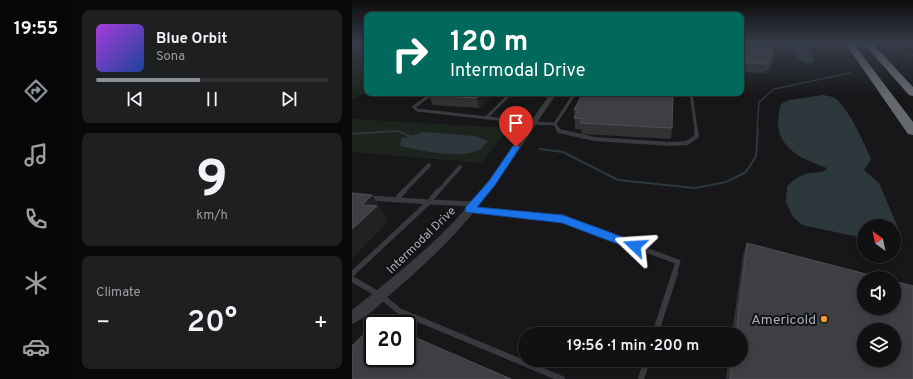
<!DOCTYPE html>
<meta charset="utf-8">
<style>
body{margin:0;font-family:Overpass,sans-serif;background:#1e1f21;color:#f1f3f6;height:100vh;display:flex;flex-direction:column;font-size:15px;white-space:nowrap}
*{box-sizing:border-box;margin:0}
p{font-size:13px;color:#9c9da0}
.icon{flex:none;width:22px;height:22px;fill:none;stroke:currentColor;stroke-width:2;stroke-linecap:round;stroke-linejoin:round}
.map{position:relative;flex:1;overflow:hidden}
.panel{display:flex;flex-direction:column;gap:10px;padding:10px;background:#09090a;width:280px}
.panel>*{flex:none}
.banner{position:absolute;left:12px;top:12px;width:380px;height:84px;border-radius:8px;box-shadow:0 2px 6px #0003,0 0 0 1px #303133;background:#00695c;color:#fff;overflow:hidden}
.needle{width:26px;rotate:327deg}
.buttons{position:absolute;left:505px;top:219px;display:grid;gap:8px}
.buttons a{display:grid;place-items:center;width:44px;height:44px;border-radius:50%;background:#111113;box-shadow:0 2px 6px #0003,0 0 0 1px #303133;font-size:20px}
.speed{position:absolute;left:12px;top:315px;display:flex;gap:8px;font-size:20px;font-weight:700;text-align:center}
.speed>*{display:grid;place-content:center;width:52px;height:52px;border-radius:50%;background:#111113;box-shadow:0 2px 6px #0003,0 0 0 1px #303133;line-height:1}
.speed .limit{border:2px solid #111;border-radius:6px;background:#fff;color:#111}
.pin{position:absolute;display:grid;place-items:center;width:34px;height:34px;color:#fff;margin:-41px -17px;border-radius:50% 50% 50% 0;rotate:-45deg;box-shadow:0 0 4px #0007}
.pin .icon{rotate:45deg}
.me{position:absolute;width:44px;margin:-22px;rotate:290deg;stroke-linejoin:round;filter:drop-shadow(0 0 3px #0008)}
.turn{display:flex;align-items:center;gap:14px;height:84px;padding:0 20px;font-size:18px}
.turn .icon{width:52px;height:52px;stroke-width:2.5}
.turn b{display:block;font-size:28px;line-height:34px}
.big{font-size:30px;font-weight:600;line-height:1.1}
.panel .tile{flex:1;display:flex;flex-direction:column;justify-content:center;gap:6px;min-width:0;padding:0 14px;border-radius:8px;background:#1e1f21}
.panel .dial{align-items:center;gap:0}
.dial b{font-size:52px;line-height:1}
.song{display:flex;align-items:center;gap:12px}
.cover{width:48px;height:48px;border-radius:6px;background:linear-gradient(135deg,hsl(280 70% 55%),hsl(220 70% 35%))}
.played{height:4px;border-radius:2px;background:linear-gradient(90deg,#8c9099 45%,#303133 45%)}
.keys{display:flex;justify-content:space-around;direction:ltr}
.heat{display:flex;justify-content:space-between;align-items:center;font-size:22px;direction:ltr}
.trip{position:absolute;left:166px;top:327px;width:230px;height:40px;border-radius:20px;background:#111113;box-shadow:0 2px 6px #0003,0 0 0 1px #303133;font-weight:600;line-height:40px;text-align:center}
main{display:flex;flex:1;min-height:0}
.tabs{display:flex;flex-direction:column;width:72px;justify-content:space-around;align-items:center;background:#070708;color:#9c9da0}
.tabs .icon{width:28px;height:28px}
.tabs .current{color:#8c9099}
.tabs b{font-size:18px;color:#f1f3f6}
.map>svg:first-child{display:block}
</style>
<main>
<nav class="tabs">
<b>19:55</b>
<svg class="icon current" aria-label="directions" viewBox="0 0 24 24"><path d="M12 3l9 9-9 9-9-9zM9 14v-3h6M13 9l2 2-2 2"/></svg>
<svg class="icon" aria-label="music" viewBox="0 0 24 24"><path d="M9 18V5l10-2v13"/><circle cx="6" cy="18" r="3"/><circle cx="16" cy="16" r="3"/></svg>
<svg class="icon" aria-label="phone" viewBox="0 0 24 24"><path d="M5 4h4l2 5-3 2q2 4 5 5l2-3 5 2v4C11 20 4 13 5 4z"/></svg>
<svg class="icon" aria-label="climate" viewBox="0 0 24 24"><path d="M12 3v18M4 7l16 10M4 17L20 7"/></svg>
<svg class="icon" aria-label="car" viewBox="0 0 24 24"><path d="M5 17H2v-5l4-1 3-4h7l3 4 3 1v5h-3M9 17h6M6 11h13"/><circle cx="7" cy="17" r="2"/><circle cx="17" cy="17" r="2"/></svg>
</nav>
<section class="panel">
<div class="tile">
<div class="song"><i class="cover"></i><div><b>Blue Orbit</b><p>Sona</p></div></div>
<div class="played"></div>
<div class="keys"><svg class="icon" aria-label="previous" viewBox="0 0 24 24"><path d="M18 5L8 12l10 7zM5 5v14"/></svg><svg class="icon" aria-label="pause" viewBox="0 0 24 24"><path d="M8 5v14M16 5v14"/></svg><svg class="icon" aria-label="next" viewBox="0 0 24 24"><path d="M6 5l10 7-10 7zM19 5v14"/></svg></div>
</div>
<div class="tile dial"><b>9</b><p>km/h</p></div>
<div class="tile"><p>Climate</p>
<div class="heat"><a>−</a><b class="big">20°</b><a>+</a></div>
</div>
</section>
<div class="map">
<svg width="561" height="379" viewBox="0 0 561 379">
<rect width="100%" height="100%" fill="#171719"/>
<g fill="#1d241d">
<polygon points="0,43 15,43 15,92 0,100"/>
<polygon points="0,119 2,119 156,128 130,163 0,152"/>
</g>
<g fill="#2d383d">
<path d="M438 43H454L462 60 461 62C446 67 444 53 438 43Z"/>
<path d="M471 95C475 96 482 96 485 100 498 111 512 143 519 159L512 170 527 183 549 235 545 242H542V226H512V238L450 225 441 217 434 202 435 186C448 174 454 173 471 172L475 168C443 157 417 143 429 104L437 100Z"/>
<path d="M72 132 123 136 136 141C133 144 130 148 127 150 109 160 67 150 48 146L49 139Z"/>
</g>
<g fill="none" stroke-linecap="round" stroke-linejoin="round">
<g stroke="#2d383d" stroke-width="1.5">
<polyline points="552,57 561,55"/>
<polyline points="405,130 407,102 422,89 498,73"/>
</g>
<g stroke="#2d383d" stroke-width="2">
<polyline points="0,134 45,131 61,137"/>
<polyline points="188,149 211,152 266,180 343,188 374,182 394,172 404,156 406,129"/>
</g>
<g stroke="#383a3e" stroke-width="3">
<polyline points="81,93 62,107 65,110 180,123 203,124 206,130"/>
<polyline points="339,93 344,130"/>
<polyline points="134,118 159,93"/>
<polyline points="203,124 223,93"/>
</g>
<g stroke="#383a3e" stroke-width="4">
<polyline points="206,129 207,131 242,139 319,144 335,143 345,136 344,129"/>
<polyline points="51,192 77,165"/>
<polyline points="86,192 108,167"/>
</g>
<g stroke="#383a3e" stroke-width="5">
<polyline points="18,198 77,202 86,191"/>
<polyline points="44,200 52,191"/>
<polyline points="118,209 211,219 326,262 322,274"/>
<polyline points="0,274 77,202 122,204"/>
</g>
<g stroke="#383a3e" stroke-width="6">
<polyline points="0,274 1,273"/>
<polyline points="0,279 28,295 47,311 210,379"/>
<polyline points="303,334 323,273"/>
<polyline points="289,379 295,360"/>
</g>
<path fill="#383a3e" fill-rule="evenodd" d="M199 93H205C176 135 150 179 117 218 94 245 68 269 41 292 29 303 15 318 0 324V310C38 280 77 249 110 213 143 176 170 133 199 93Z"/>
<g fill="#64696f" fill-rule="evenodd">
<polygon points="493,43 501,43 561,122 561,135 556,134"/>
<polygon points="511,43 520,43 561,87 561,96 557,95"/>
</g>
</g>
<g fill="#303234">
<polygon points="389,43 422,56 420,64 419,64 417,71 413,71 413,73 389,72"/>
<polygon points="143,93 128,108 81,105 76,95"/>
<polygon points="231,93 320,128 319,139 230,134 229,129 223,129 222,110"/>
<polygon points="395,243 561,379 374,379 376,360 389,360 389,334 380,334 391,255"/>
</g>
<g fill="#212123">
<polygon points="130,93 143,93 128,108 124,98"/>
<polygon points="20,195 31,211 30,212 36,221 0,259 0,229 10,205"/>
</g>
<g fill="#3d3f42" stroke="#4e5155" fill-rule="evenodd">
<polygon points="389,43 416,43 422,56 416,55 419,62 414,62 415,64 389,63"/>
<polygon points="79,93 130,93 124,98 76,95"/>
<polygon points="231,93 321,93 320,128 228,123 231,119 222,118 226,110 222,110"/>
<polygon points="0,193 20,195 10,205 25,206 0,229"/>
<path d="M395 243 529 278H512V308H542V281L561 286V379H378L380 360H389V334H384ZM512 330H542V360H512Z"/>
<polygon points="25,321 33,324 22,324"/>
<polygon points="21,325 21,358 55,358 55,334 159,379 0,379 0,346"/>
</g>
<linearGradient id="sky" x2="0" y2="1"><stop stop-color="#0d0d0e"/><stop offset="0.45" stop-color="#363c49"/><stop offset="1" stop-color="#363c49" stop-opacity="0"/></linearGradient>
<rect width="561" height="96" fill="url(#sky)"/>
<polygon fill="#1a73e8" stroke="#114b97" points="164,145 168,147 143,185 125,207 211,215 287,243 288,246 287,249 283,250 279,249 210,223 114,212 113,209 114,207 137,181 161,146"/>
<circle fill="#f49935" stroke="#121214" stroke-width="1.5" cx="472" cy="319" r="4"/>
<g text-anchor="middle" stroke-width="4" stroke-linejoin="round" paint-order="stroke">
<g font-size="12" fill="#a9b0b9" stroke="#121214">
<text transform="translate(69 240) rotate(-44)" y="4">Intermodal Drive</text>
</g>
<g font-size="14" fill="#a9b0b9" stroke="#121214" text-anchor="end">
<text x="464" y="324">Americold</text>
</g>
</g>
</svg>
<div class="buttons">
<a><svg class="needle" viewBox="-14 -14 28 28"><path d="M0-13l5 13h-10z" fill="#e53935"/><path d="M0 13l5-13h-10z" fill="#9c9da0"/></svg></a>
<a><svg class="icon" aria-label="sound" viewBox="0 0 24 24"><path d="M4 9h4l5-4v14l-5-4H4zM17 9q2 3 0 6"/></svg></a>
<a><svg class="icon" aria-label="layers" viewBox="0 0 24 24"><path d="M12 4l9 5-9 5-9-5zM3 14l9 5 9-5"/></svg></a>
</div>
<div class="speed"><div class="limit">20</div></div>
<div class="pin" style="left:164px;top:147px;background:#d93025"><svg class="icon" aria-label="arrive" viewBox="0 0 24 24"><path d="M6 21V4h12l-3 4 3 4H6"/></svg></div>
<svg class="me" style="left:283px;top:246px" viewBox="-20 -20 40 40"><path d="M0-17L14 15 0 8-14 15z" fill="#1a73e8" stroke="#fff" stroke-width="4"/></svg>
<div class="trip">19:56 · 1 min · 200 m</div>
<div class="banner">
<div class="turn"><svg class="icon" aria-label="right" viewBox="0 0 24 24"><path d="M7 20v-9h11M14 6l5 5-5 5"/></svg><div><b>120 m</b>Intermodal Drive</div></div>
</div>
</div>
</main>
